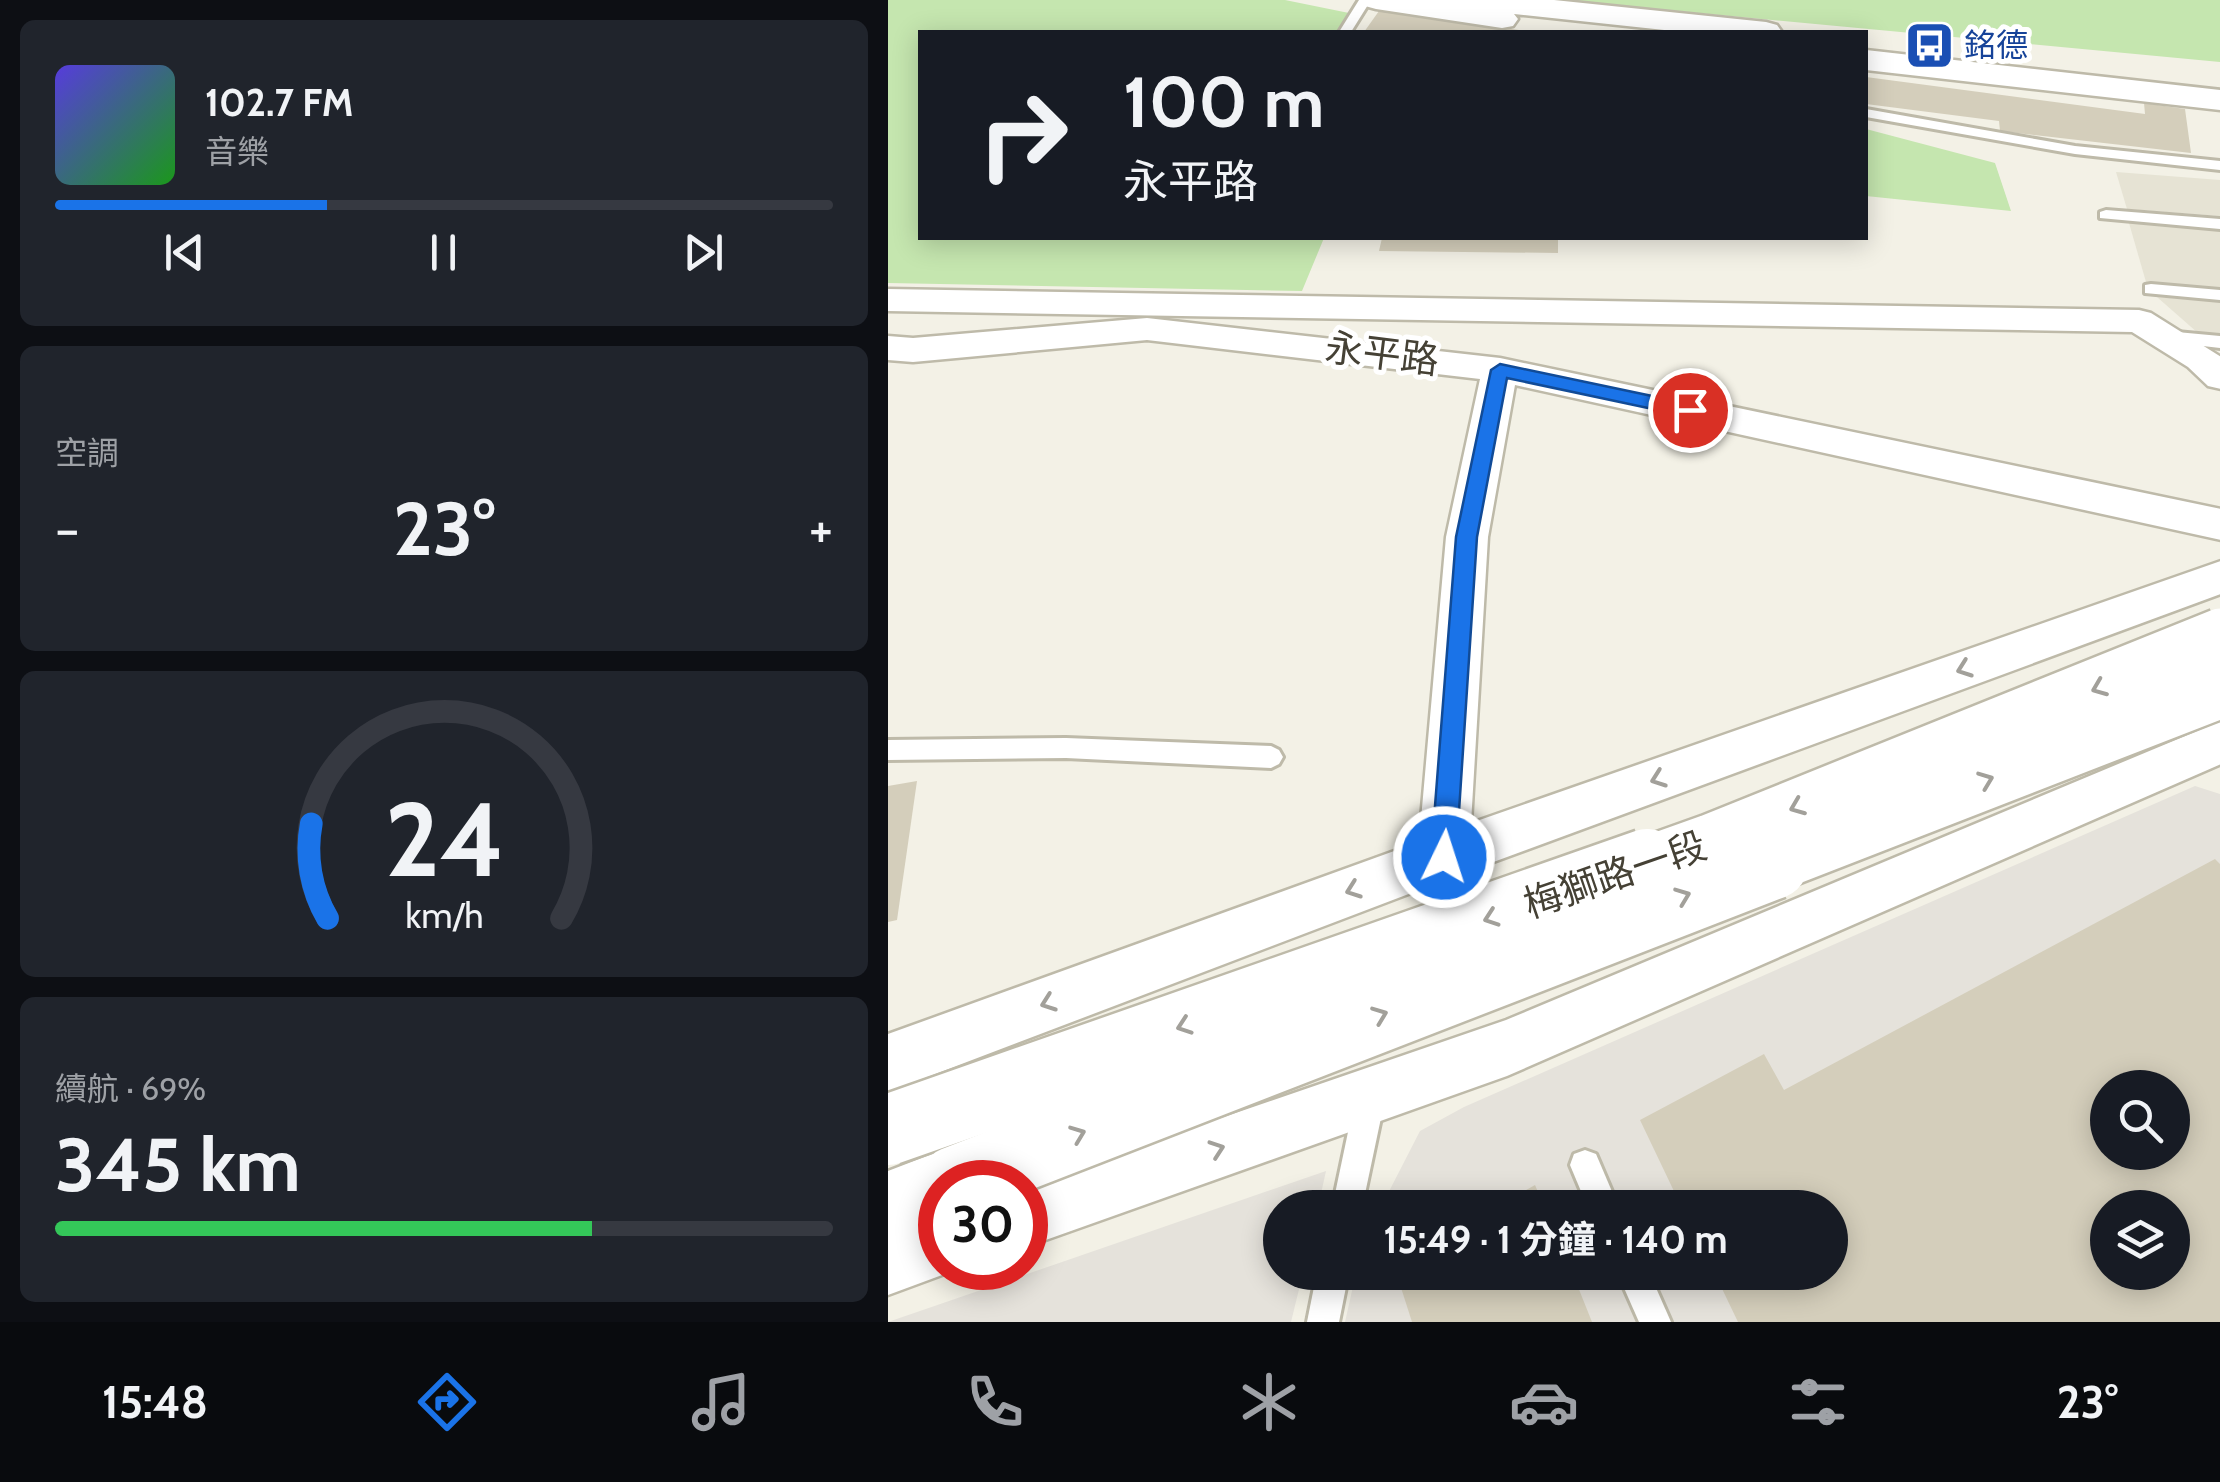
<!DOCTYPE html>
<html lang="zh-TW">
<meta charset="utf-8">
<style>
body{margin:0;font-family:Cabin,"Noto Sans TC",sans-serif;background:#20242c;color:#f1f3f6;height:100vh;display:flex;flex-direction:column;font-size:38px;white-space:nowrap}
*{box-sizing:border-box;margin:0}
p{font-size:32px;color:#9ea1a6}
.icon{flex:none;width:55px;height:55px;fill:none;stroke:currentColor;stroke-width:2;stroke-linecap:round;stroke-linejoin:round}
.map{position:relative;flex:1;overflow:hidden}
.sheet{display:flex;flex-direction:column;gap:20px;padding:20px;background:#0d0f14;width:888px}
.sheet>*{flex:none}
.guide{position:absolute;left:30px;top:30px;width:950px;height:210px;border-radius:0px;box-shadow:0 5px 25px #0003;background:#171b24;color:#f1f3f6;overflow:hidden}
.fabs{position:absolute;left:1202px;top:1070px;display:grid;gap:20px}
.fabs a{display:grid;place-items:center;width:100px;height:100px;border-radius:50%;background:#171b24;box-shadow:0 5px 25px #0003;font-size:50px}
.speed{position:absolute;left:30px;top:1160px;display:flex;gap:20px;font-size:50px;font-weight:700;text-align:center}
.speed>*{display:grid;place-content:center;width:130px;height:130px;border-radius:50%;background:#171b24;box-shadow:0 5px 25px #0003;line-height:1}
.speed .limit{border:15px solid #d22;background:#fff;color:#111}
.pin{position:absolute;display:grid;place-items:center;width:85px;height:85px;color:#fff;margin:-42px;border:5px solid #fff;border-radius:50%;box-shadow:0 2px 10px #0007}
.me{position:absolute;width:110px;margin:-55px;rotate:4deg;stroke-linejoin:round;filter:drop-shadow(0 0 8px #0008)}
.turn{display:flex;align-items:center;gap:35px;height:210px;padding:0 40px;font-size:45px}
.turn .icon{width:130px;height:130px;stroke-width:2.5}
.turn b{display:block;font-size:70px;line-height:85px}
.big{font-size:75px;font-weight:700;line-height:1.1}
.sheet .widget{flex:1;display:flex;flex-direction:column;justify-content:center;gap:15px;min-width:0;padding:0 35px;border-radius:15px;background:#20242c}
.sheet .dial{align-items:center;gap:0}
.dial svg{height:260px;overflow:visible;fill:none;stroke:#363941;stroke-width:7;stroke-linecap:round;text-anchor:middle}
.dial text{fill:#f1f3f6;stroke:none}
.song{display:flex;align-items:center;gap:30px}
.cover{width:120px;height:120px;border-radius:15px;background:linear-gradient(135deg,hsl(250 70% 55%),hsl(120 70% 35%))}
.played{height:10px;border-radius:5px;background:linear-gradient(90deg,#1a73e8 35%,#363941 35%)}
.keys{display:flex;justify-content:space-around;direction:ltr}
.heat{display:flex;justify-content:space-between;align-items:center;font-size:55px;direction:ltr}
.charge{height:15px;border-radius:8px;background:linear-gradient(90deg,#34c759 69%,#363941 0)}
.trip{position:absolute;left:375px;top:1190px;width:585px;height:100px;border-radius:50px;background:#171b24;box-shadow:0 5px 25px #0003;font-weight:700;line-height:100px;text-align:center}
.tab-bar{display:flex;height:160px;justify-content:space-around;align-items:center;background:#090b0e;color:#9ea1a6}
.tab-bar .icon{width:70px;height:70px}
.tab-bar .current{color:#1a73e8}
.tab-bar b{font-size:45px;color:#f1f3f6}
main{display:flex;flex:1;min-height:0}
.map>svg:first-child{display:block}
</style>
<main>
<section class="sheet">
<div class="widget">
<div class="song"><i class="cover"></i><div><b>102.7 FM</b><p>音樂</p></div></div>
<div class="played"></div>
<div class="keys"><svg class="icon" aria-label="previous" viewBox="0 0 24 24"><path d="M18 5L8 12l10 7zM5 5v14"/></svg><svg class="icon" aria-label="pause" viewBox="0 0 24 24"><path d="M8 5v14M16 5v14"/></svg><svg class="icon" aria-label="next" viewBox="0 0 24 24"><path d="M6 5l10 7-10 7zM19 5v14"/></svg></div>
</div>
<div class="widget"><p>空調</p>
<div class="heat"><a>−</a><b class="big">23°</b><a>+</a></div>
</div>
<div class="widget dial"><svg viewBox="0 0 100 80">
<path d="M14 69A42 42 0 1 1 86 69"/>
<path d="M14 69A42 42 0 0 1 9 40" stroke="#1a73e8"/>
<text x="50" y="56" font-size="32" font-weight="700">24</text>
<text x="50" y="72" font-size="11">km/h</text>
</svg></div>
<div class="widget"><p>續航 · 69%</p><b class="big">345 km</b><div class="charge"></div></div>
</section>
<div class="map">
<svg width="1333" height="1322" viewBox="0 0 1333 1322">
<rect width="100%" height="100%" fill="#f3f1e6"/>
<g fill="#e6e3d4">
<polygon points="1228,172 1332,180 1332,216 1239,209"/>
<polygon points="1241,223 1332,230 1332,289 1258,282"/>
<polygon points="1269,297 1332,302 1332,335 1310,333"/>
</g>
<g fill="#e5e2db" fill-rule="evenodd">
<path d="M1307 786 1332 794V1322H457L468 1273 942 1272V1208L493 1207 532 1131 576 1107ZM1220 1088H1285V1152H1220ZM1220 1208H1285V1272H1220Z"/>
<polygon points="438,1171 430,1207 392,1208 392,1272 415,1273 403,1322 0,1322"/>
</g>
<g fill="#c5e6af">
<polygon points="0,0 397,0 461,13 449,32 32,32 32,238 436,238 414,291 0,283"/>
<polygon points="672,0 1332,0 1332,62"/>
<polygon points="978,129 1107,163 1123,211 978,196"/>
</g>
<g fill="#d4cebb" fill-rule="evenodd">
<polygon points="491,11 631,30 631,32 476,32"/>
<polygon points="978,77 1257,114 1256,103 1297,109 1303,153 1112,131 1111,121 978,104"/>
<polygon points="494,238 670,238 670,253 491,251"/>
<polygon points="29,781 9,920 0,922 0,786"/>
<path d="M1327 859 1333 865V1322H850L826 1272H942V1208H794L752 1120 876 1054 896 1090ZM1220 1088H1285V1152H1220ZM1220 1208H1285V1272H1220Z"/>
<polygon points="647,1185 657,1208 606,1208"/>
<polygon points="508,1272 684,1272 704,1322 524,1322"/>
</g>
<g fill="none" stroke-linecap="round" stroke-linejoin="round">
<defs>
<g id="service">
<polygon points="471,0 483,0 463,32 451,32"/>
<polygon points="978,109 1187,146 1333,161 1333,170 1187,154 978,117"/>
<polygon points="1218,210 1333,219 1333,229 1212,218 1212,212"/>
<polygon points="1263,284 1333,290 1333,300 1257,293 1257,285"/>
<polygon points="1278,331 1333,336 1333,348 1272,341 1269,337"/>
<polygon points="178,738 383,746 391,750 395,757 391,764 383,768 178,758 0,760 0,740"/>
<polygon points="482,1084 492,1089 497,1099 474,1208 444,1208 467,1099 472,1089"/>
<polygon points="697,1150 708,1154 731,1208 700,1208 682,1165 686,1154"/>
<polygon points="429,1272 461,1272 451,1322 419,1322"/>
<polygon points="729,1272 761,1272 783,1322 751,1322"/>
</g>
<g id="minor">
<polygon points="0,289 1251,310 1263,313 1333,357 1333,389 1320,386 1300,367 1244,332 0,311"/>
<polygon points="259,318 612,358 1333,509 1333,540 627,385 600,537 583,823 1333,561 1333,594 581,871 0,1092 0,1034 531,842 558,537 592,379 259,340 25,362 0,360 0,336 25,338"/>
<polygon points="1333,721 1333,764 619,1076 138,1247 138,1185 618,1020"/>
<polygon points="52,1214 52,1268 73,1268 0,1295 0,1231"/>
</g>
<g id="tertiary">
<polygon points="473,0 666,0 878,22 889,25 894,32 795,32 626,14 630,19 625,26 614,28 488,9 477,6"/>
<polygon points="978,50 1333,90 1333,110 978,70"/>
<polygon points="52,1151 78,1162 87,1182 52,1182 52,1225 0,1247 0,1171"/>
</g>
</defs>
<use href="#service" stroke="#bebaa9" stroke-width="6"/>
<use href="#minor" stroke="#bebaa9" stroke-width="5"/>
<use href="#tertiary" stroke="#bebaa9" stroke-width="5"/>
<use href="#service" fill="#fff" fill-rule="evenodd"/>
<use href="#minor" fill="#fff" fill-rule="evenodd"/>
<use href="#tertiary" fill="#fff" fill-rule="evenodd"/>
<defs>
<g id="tertiary-bridge-far1">
<polyline points="752,867 822,842 1333,636"/>
<polyline points="878,867 1333,690"/>
</g>
<g id="tertiary-bridge">
<polyline points="0,1130 759,864"/>
<polyline points="66,1182 885,864"/>
</g>
</defs>
<use href="#tertiary-bridge-far1" stroke="#bebaa9" stroke-width="60" stroke-linecap="butt"/>
<use href="#tertiary-bridge" stroke="#bebaa9" stroke-width="75" stroke-linecap="butt"/>
<use href="#tertiary-bridge-far1" stroke="#fff" stroke-width="55"/>
<use href="#tertiary-bridge" stroke="#fff" stroke-width="70"/>
</g>
<defs><path id="oneway-chevron" d="M-2-3.5L2.5 0L-2 3.5" fill="none" stroke-width="1.6" stroke-linecap="round" stroke-linejoin="round" transform="scale(2.5)"/></defs>
<g stroke="#a2a09a">
<use href="#oneway-chevron" transform="translate(1076 669) rotate(160)"/>
<use href="#oneway-chevron" transform="translate(1211 688) rotate(158)"/>
<use href="#oneway-chevron" transform="translate(770 779) rotate(160)"/>
<use href="#oneway-chevron" transform="translate(1098 780) rotate(-21)"/>
<use href="#oneway-chevron" transform="translate(909 807) rotate(158)"/>
<use href="#oneway-chevron" transform="translate(465 890) rotate(160)"/>
<use href="#oneway-chevron" transform="translate(795 896) rotate(-21)"/>
<use href="#oneway-chevron" transform="translate(603 918) rotate(161)"/>
<use href="#oneway-chevron" transform="translate(160 1003) rotate(160)"/>
<use href="#oneway-chevron" transform="translate(492 1015) rotate(-21)"/>
<use href="#oneway-chevron" transform="translate(296 1026) rotate(161)"/>
<use href="#oneway-chevron" transform="translate(190 1134) rotate(-21)"/>
<use href="#oneway-chevron" transform="translate(329 1149) rotate(-19)"/>
</g>
<polygon fill="#1a73e8" stroke="#114b97" stroke-width="2.5" points="612,364 802,404 811,410 802,417 619,378 589,537 568,857 565,866 556,869 546,866 543,857 568,537 603,370"/>
<defs>
<symbol id="bus-square" viewBox="-11 -11 22 22"><rect x="-9" y="-9" width="18" height="18" rx="4" fill="#1a4fb4" stroke="#fff"/><path d="M-5-6H5V4H4V6H2V4H-2V6H-4V4H-5ZM-3.5-4V0h7V-4ZM-3.5 1.2v1.5H-2V1.2ZM2 1.2v1.5H3.5V1.2Z" fill="#fff"/></symbol>
</defs>
<g fill-rule="evenodd">
<use href="#bus-square" x="1014" y="18" width="55" height="55"/>
</g>
<g text-anchor="middle" stroke-width="10" stroke-linejoin="round" paint-order="stroke">
<g font-size="32" fill="#164399" stroke="#fff" text-anchor="start">
<text x="1076" y="56">銘德</text>
</g>
<g font-size="38" fill="#454135" stroke="#fff">
<text transform="translate(494 354) rotate(7)" y="13">永平路</text>
<text transform="translate(727 875) rotate(-19)" y="13">梅獅路一段</text>
</g>
</g>
</svg>
<div class="fabs">
<a><svg class="icon" aria-label="search" viewBox="0 0 24 24"><circle cx="10" cy="10" r="6"/><path d="M15 15l6 6"/></svg></a>
<a><svg class="icon" aria-label="layers" viewBox="0 0 24 24"><path d="M12 4l9 5-9 5-9-5zM3 14l9 5 9-5"/></svg></a>
</div>
<div class="speed"><div class="limit">30</div></div>
<div class="pin" style="left:802px;top:410px;background:#d93025"><svg class="icon" aria-label="arrive" viewBox="0 0 24 24"><path d="M6 21V4h12l-3 4 3 4H6"/></svg></div>
<svg class="me" style="left:556px;top:857px" viewBox="-20 -20 40 40"><circle r="17" fill="#1a73e8" stroke="#fff" stroke-width="3"/><path d="M0-11L8 9 0 5-8 9z" fill="#fff"/></svg>
<div class="trip">15:49 · 1 分鐘 · 140 m</div>
<div class="guide">
<div class="turn"><svg class="icon" aria-label="right" viewBox="0 0 24 24"><path d="M7 20v-9h11M14 6l5 5-5 5"/></svg><div><b>100 m</b>永平路</div></div>
</div>
</div>
</main>
<nav class="tab-bar">
<b>15:48</b>
<svg class="icon current" aria-label="directions" viewBox="0 0 24 24"><path d="M12 3l9 9-9 9-9-9zM9 14v-3h6M13 9l2 2-2 2"/></svg>
<svg class="icon" aria-label="music" viewBox="0 0 24 24"><path d="M9 18V5l10-2v13"/><circle cx="6" cy="18" r="3"/><circle cx="16" cy="16" r="3"/></svg>
<svg class="icon" aria-label="phone" viewBox="0 0 24 24"><path d="M5 4h4l2 5-3 2q2 4 5 5l2-3 5 2v4C11 20 4 13 5 4z"/></svg>
<svg class="icon" aria-label="climate" viewBox="0 0 24 24"><path d="M12 3v18M4 7l16 10M4 17L20 7"/></svg>
<svg class="icon" aria-label="car" viewBox="0 0 24 24"><path d="M5 17H2v-5l4-1 3-4h7l3 4 3 1v5h-3M9 17h6M6 11h13"/><circle cx="7" cy="17" r="2"/><circle cx="17" cy="17" r="2"/></svg>
<svg class="icon" aria-label="filters" viewBox="0 0 24 24"><path d="M4 7h16M4 17h16"/><circle cx="9" cy="7" r="2"/><circle cx="15" cy="17" r="2"/></svg>
<b>23°</b>
</nav>
